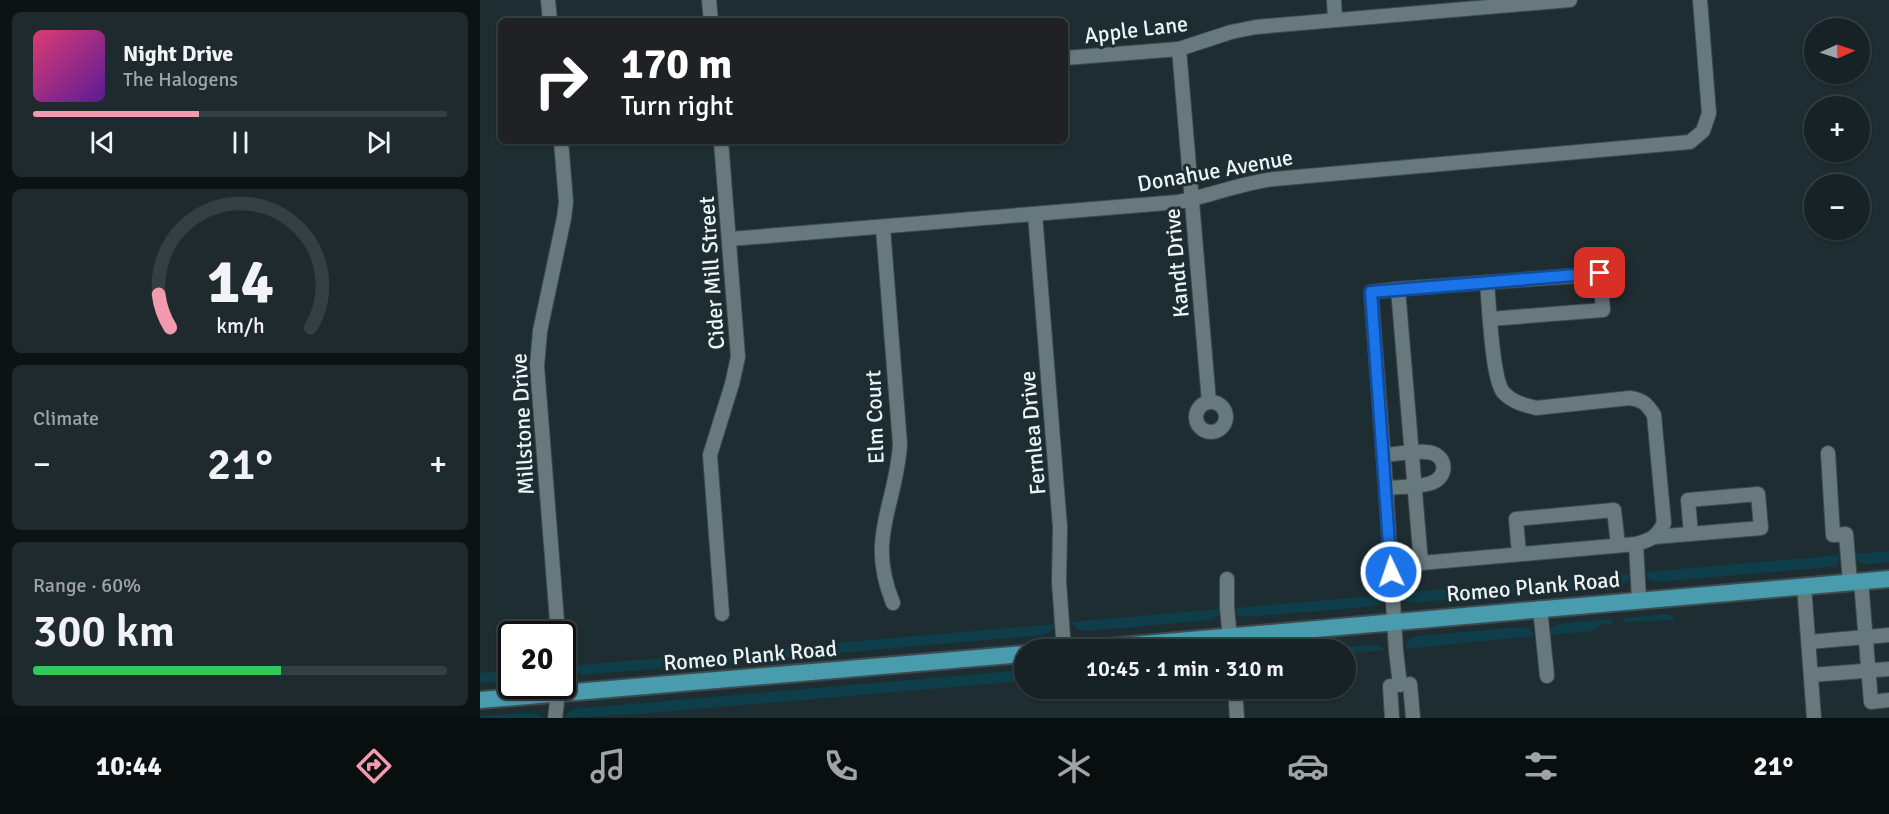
<!DOCTYPE html>
<meta charset="utf-8">
<style>
body{margin:0;font-family:Signika,sans-serif;background:#1f2a2e;color:#f1f3f6;height:100vh;display:flex;flex-direction:column;font-size:22px;white-space:nowrap}
*{box-sizing:border-box;margin:0}
p{font-size:20px;color:#9ea4a7}
.icon{flex:none;width:33px;height:33px;fill:none;stroke:currentColor;stroke-width:2;stroke-linecap:round;stroke-linejoin:round}
.map{position:relative;flex:1;overflow:hidden}
.side{display:flex;flex-direction:column;gap:12px;padding:12px;background:#0c1315;width:480px}
.side>*{flex:none}
.top-card{position:absolute;left:18px;top:18px;width:570px;height:126px;border-radius:9px;box-shadow:0 2px 4px #0004,0 0 0 2px #353f43;background:#202124;color:#fff;overflow:hidden}
.needle{width:39px;rotate:87deg}
.fabs{position:absolute;left:1324px;top:18px;display:grid;gap:12px}
.fabs a{display:grid;place-items:center;width:66px;height:66px;border-radius:50%;background:#162226;box-shadow:0 2px 4px #0004,0 0 0 2px #353f43;font-size:30px}
.speed{position:absolute;left:18px;top:621px;display:flex;gap:12px;font-size:30px;font-weight:700;text-align:center}
.speed>*{display:grid;place-content:center;width:78px;height:78px;border-radius:50%;background:#162226;box-shadow:0 2px 4px #0004,0 0 0 2px #353f43;line-height:1}
.speed .limit{border:3px solid #111;border-radius:9px;background:#fff;color:#111}
.pin{position:absolute;display:grid;place-items:center;width:51px;height:51px;color:#fff;margin:-26px;border-radius:12px;box-shadow:0 3px 9px #0006}
.me{position:absolute;width:66px;margin:-33px;rotate:357deg;stroke-linejoin:round;filter:drop-shadow(0 0 4px #0008)}
.turn{display:flex;align-items:center;gap:21px;height:126px;padding:0 24px;font-size:27px}
.turn .icon{width:78px;height:78px;stroke-width:2.5}
.turn b{display:block;font-size:42px;line-height:51px}
.big{font-size:45px;font-weight:600;line-height:1.1}
.side .tile{flex:1;display:flex;flex-direction:column;justify-content:center;gap:9px;min-width:0;padding:0 21px;border-radius:9px;background:#1f2a2e}
.side .dial{align-items:center;gap:0}
.dial svg{height:156px;overflow:visible;fill:none;stroke:#353f43;stroke-width:7;stroke-linecap:round;text-anchor:middle}
.dial text{fill:#f1f3f6;stroke:none}
.song{display:flex;align-items:center;gap:18px}
.cover{width:72px;height:72px;border-radius:9px;background:linear-gradient(135deg,hsl(340 70% 55%),hsl(270 70% 35%))}
.played{height:6px;border-radius:3px;background:linear-gradient(90deg,#f29aae 40%,#353f43 40%)}
.keys{display:flex;justify-content:space-around;direction:ltr}
.heat{display:flex;justify-content:space-between;align-items:center;font-size:33px;direction:ltr}
.charge{height:9px;border-radius:4px;background:linear-gradient(90deg,#34c759 60%,#353f43 0)}
.trip{position:absolute;left:534px;top:639px;width:342px;height:60px;border-radius:30px;background:#162226;box-shadow:0 2px 4px #0004,0 0 0 2px #353f43;font-weight:600;line-height:60px;text-align:center}
.tab-bar{display:flex;height:96px;justify-content:space-around;align-items:center;background:#090e0f;color:#9ea4a7}
.tab-bar .icon{width:42px;height:42px}
.tab-bar .on{color:#f29aae}
.tab-bar b{font-size:27px;color:#f1f3f6}
main{display:flex;flex:1;min-height:0}
.map>svg:first-child{display:block}
</style>
<main>
<section class="side">
<div class="tile">
<div class="song"><i class="cover"></i><div><b>Night Drive</b><p>The Halogens</p></div></div>
<div class="played"></div>
<div class="keys"><svg class="icon" aria-label="previous" viewBox="0 0 24 24"><path d="M18 5L8 12l10 7zM5 5v14"/></svg><svg class="icon" aria-label="pause" viewBox="0 0 24 24"><path d="M8 5v14M16 5v14"/></svg><svg class="icon" aria-label="next" viewBox="0 0 24 24"><path d="M6 5l10 7-10 7zM19 5v14"/></svg></div>
</div>
<div class="tile dial"><svg viewBox="0 0 100 80">
<path d="M14 69A42 42 0 1 1 86 69"/>
<path d="M14 69A42 42 0 0 1 8 52" stroke="#f29aae"/>
<text x="50" y="56" font-size="32" font-weight="700">14</text>
<text x="50" y="72" font-size="11">km/h</text>
</svg></div>
<div class="tile"><p>Climate</p>
<div class="heat"><a>−</a><b class="big">21°</b><a>+</a></div>
</div>
<div class="tile"><p>Range · 60%</p><b class="big">300 km</b><div class="charge"></div></div>
</section>
<div class="map">
<svg width="1409" height="718" viewBox="0 0 1409 718">
<rect width="100%" height="100%" fill="#1e2d32"/>
<g fill="#0e3e49">
<polygon points="1409,551 1409,562 1384,564 1377,560 1375,554"/>
<polygon points="1360,555 1357,565 1350,567 1177,582 1169,580 1165,572"/>
<polygon points="1150,574 1148,581 1141,585 929,603 923,600 919,593"/>
<polygon points="904,595 902,602 896,606 765,617 758,615 755,608"/>
<polygon points="740,609 739,615 732,620 606,631 597,629 591,622"/>
<polygon points="1189,614 1196,620 1143,622 1145,618"/>
<polygon points="1131,619 1133,623 1123,624 1113,631 1069,635 1071,628 1078,624"/>
<polygon points="575,624 572,630 564,635 103,675 95,672 90,666"/>
<polygon points="1043,627 1050,629 1054,636 925,649 929,639 937,636"/>
<polygon points="894,645 900,646 905,650 866,653 866,650 806,649 808,647 813,646 855,648"/>
<polygon points="31,670 31,681 0,683 0,673"/>
<polygon points="544,670 544,681 159,714 84,718 90,711 94,709"/>
<polygon points="48,713 58,714 64,718 0,718 0,716"/>
</g>
<g fill="none" stroke-linecap="round" stroke-linejoin="round">
<defs>
<g id="minor">
<polyline points="68,0 70,21"/>
<polyline points="229,0 231,21"/>
<polyline points="854,0 855,20"/>
<polyline points="699,49 729,402"/>
<polyline points="585,58 699,49 751,32 776,27 1090,0"/>
<polyline points="241,141 258,357 252,384 230,455 242,614"/>
<polyline points="555,214 580,527 579,582 584,650"/>
<path d="M403 228 420 444C416 507 386 537 413 603"/>
<path d="M250 239 698 202C730 196 761 183 794 179L1210 142 1223 131 1229 113 1220 0"/>
<path d="M1007 282C1009 304 1012 378 1023 392 1032 402 1044 405 1056 408L1150 398C1163 400 1167 404 1174 415L1184 523C1177 537 1171 540 1156 544L941 563 918 289 1120 274 1123 310 1010 319"/>
<polyline points="918,289 891,292 906,488 916,651 920,685"/>
<circle cx="731" cy="417" r="15"/>
<polyline points="1348,453 1353,535 1366,534 1370,582"/>
<path d="M903 455C917 454 932 451 946 452 968 453 970 479 948 484 935 487 920 487 906 488"/>
<polyline points="1174,537 1281,528 1278,494 1208,500 1211,534"/>
<polyline points="1156,544 1159,600"/>
<polyline points="1039,554 1036,519 1134,510 1138,545"/>
<polyline points="747,579 747,607 751,650"/>
<polyline points="1381,581 1391,702 1409,700"/>
<polyline points="1324,586 1334,718"/>
<polyline points="1060,608 1067,676"/>
<polyline points="78,634 57,366 60,331 84,218 86,202 81,141"/>
<polyline points="1329,642 1409,635"/>
<polyline points="1331,675 1409,669"/>
<polyline points="930,684 933,718"/>
<polyline points="910,686 912,718"/>
<polyline points="755,688 757,718"/>
<polyline points="75,718 79,686"/>
</g>
<g id="major">
<polyline points="594,650 1409,579"/>
<polyline points="0,700 544,654"/>
</g>
</defs>
<use href="#minor" stroke="#3e4b4e" stroke-width="16"/>
<use href="#major" stroke="#3e4b4e" stroke-width="20"/>
<use href="#minor" stroke="#68797e" stroke-width="14"/>
<use href="#major" stroke="#499bae" stroke-width="16"/>
</g>
<g fill="none" stroke-linecap="round" stroke-linejoin="round">
<defs>
<polyline id="route" points="911,572 891,292 1120,273"/>
</defs>
<use href="#route" stroke="#114b97" stroke-width="15"/>
<use href="#route" stroke="#1a73e8" stroke-width="10"/>
</g>
<g text-anchor="middle" stroke-width="6" stroke-linejoin="round" paint-order="stroke">
<g font-size="22" fill="#ebf4f7" stroke="#1e2d32">
<text transform="translate(656 29) rotate(-7)" y="8">Apple Lane</text>
<text transform="translate(735 170) rotate(-10)" y="8">Donahue Avenue</text>
<text transform="translate(696 263) rotate(-95)" y="8">Kandt Drive</text>
<text transform="translate(231 273) rotate(-94)" y="8">Cider Mill Street</text>
<text transform="translate(394 417) rotate(-92)" y="8">Elm Court</text>
<text transform="translate(42 424) rotate(-93)" y="8">Millstone Drive</text>
<text transform="translate(552 433) rotate(-95)" y="8">Fernlea Drive</text>
<text transform="translate(1053 586) rotate(-5)" y="8">Romeo Plank Road</text>
<text transform="translate(270 655) rotate(-5)" y="8">Romeo Plank Road</text>
</g>
</g>
</svg>
<div class="fabs">
<a><svg class="needle" viewBox="-14 -14 28 28"><path d="M0-13l5 13h-10z" fill="#e53935"/><path d="M0 13l5-13h-10z" fill="#9ea4a7"/></svg></a>
<a>+</a>
<a>−</a>
</div>
<div class="speed"><div class="limit">20</div></div>
<div class="pin" style="left:1120px;top:273px;background:#d93025"><svg class="icon" aria-label="arrive" viewBox="0 0 24 24"><path d="M6 21V4h12l-3 4 3 4H6"/></svg></div>
<svg class="me" style="left:911px;top:572px" viewBox="-20 -20 40 40"><circle r="17" fill="#1a73e8" stroke="#fff" stroke-width="3"/><path d="M0-11L8 9 0 5-8 9z" fill="#fff"/></svg>
<div class="trip">10:45 · 1 min · 310 m</div>
<div class="top-card">
<div class="turn"><svg class="icon" aria-label="right" viewBox="0 0 24 24"><path d="M7 20v-9h11M14 6l5 5-5 5"/></svg><div><b>170 m</b>Turn right</div></div>
</div>
</div>
</main>
<nav class="tab-bar">
<b>10:44</b>
<svg class="icon on" aria-label="directions" viewBox="0 0 24 24"><path d="M12 3l9 9-9 9-9-9zM9 14v-3h6M13 9l2 2-2 2"/></svg>
<svg class="icon" aria-label="music" viewBox="0 0 24 24"><path d="M9 18V5l10-2v13"/><circle cx="6" cy="18" r="3"/><circle cx="16" cy="16" r="3"/></svg>
<svg class="icon" aria-label="phone" viewBox="0 0 24 24"><path d="M5 4h4l2 5-3 2q2 4 5 5l2-3 5 2v4C11 20 4 13 5 4z"/></svg>
<svg class="icon" aria-label="climate" viewBox="0 0 24 24"><path d="M12 3v18M4 7l16 10M4 17L20 7"/></svg>
<svg class="icon" aria-label="car" viewBox="0 0 24 24"><path d="M5 17H2v-5l4-1 3-4h7l3 4 3 1v5h-3M9 17h6M6 11h13"/><circle cx="7" cy="17" r="2"/><circle cx="17" cy="17" r="2"/></svg>
<svg class="icon" aria-label="filters" viewBox="0 0 24 24"><path d="M4 7h16M4 17h16"/><circle cx="9" cy="7" r="2"/><circle cx="15" cy="17" r="2"/></svg>
<b>21°</b>
</nav>
